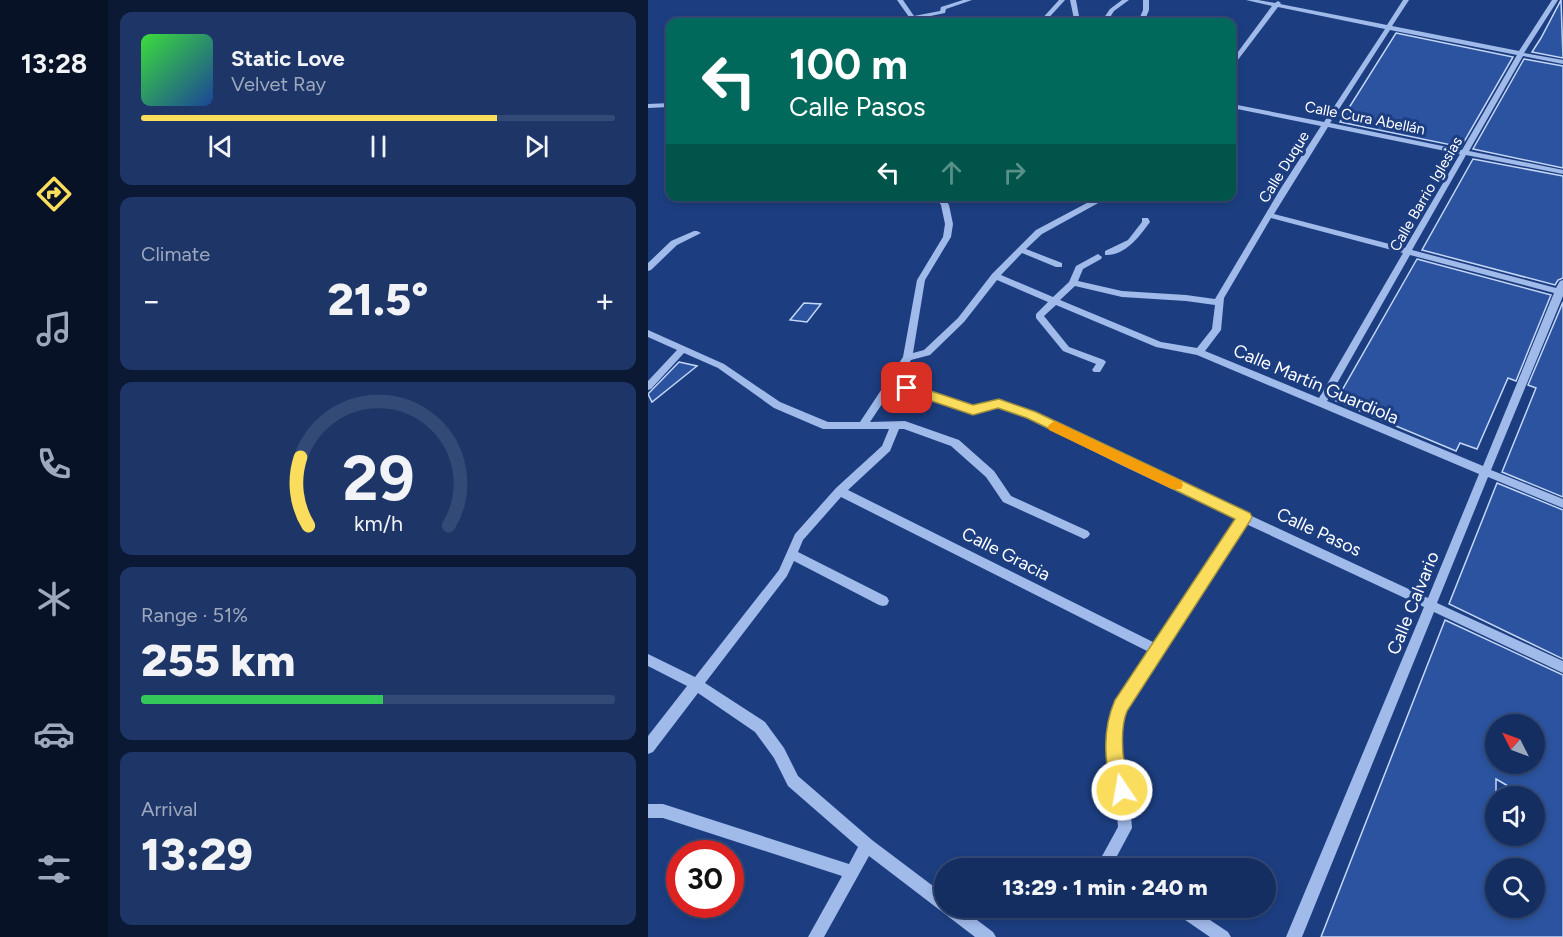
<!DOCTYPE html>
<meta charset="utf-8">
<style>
body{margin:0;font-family:Figtree,sans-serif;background:#1e3667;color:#f1f3f6;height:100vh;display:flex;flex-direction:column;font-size:22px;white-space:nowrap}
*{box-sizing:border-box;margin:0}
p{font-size:20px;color:#9da8bd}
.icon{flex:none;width:33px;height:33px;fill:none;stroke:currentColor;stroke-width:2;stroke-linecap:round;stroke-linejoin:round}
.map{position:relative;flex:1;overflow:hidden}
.drawer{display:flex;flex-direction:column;gap:12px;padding:12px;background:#0c1935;width:540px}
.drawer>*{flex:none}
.hud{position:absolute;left:18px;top:18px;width:570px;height:183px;border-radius:12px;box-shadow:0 3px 9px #0003,0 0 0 2px #344a76;background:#00695c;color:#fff;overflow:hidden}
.needle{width:39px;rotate:312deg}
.buttons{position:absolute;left:837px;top:714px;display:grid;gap:12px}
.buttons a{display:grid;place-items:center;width:60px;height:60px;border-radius:50%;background:#152e61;box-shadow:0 3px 9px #0003,0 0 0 2px #344a76;font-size:30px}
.speed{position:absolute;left:18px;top:840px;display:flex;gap:12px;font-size:30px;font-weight:700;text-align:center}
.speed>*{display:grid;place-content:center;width:78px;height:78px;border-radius:50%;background:#152e61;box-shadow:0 3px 9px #0003,0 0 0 2px #344a76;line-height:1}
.speed .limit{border:9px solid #d22;background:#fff;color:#111}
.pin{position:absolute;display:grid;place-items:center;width:51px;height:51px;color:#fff;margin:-26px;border-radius:12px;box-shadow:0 3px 9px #0006}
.me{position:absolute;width:66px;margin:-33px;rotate:348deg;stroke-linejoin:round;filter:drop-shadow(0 0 4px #0008)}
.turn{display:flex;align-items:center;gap:21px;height:126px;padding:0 24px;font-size:27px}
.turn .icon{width:78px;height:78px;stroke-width:2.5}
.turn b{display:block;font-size:42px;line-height:51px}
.lanes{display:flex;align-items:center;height:57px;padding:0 24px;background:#0003;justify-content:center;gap:30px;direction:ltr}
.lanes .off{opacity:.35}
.big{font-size:45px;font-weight:800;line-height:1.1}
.drawer .tile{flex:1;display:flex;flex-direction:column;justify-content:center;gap:9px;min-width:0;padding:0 21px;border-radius:12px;background:#1e3667}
.drawer .dial{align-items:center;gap:0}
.dial svg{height:156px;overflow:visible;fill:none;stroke:#344a76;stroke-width:7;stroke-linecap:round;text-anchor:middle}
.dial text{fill:#f1f3f6;stroke:none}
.song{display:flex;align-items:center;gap:18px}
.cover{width:72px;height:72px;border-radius:9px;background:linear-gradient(135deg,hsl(120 70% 55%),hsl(220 70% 35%))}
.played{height:6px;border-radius:3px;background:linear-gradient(90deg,#fadd5d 75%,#344a76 75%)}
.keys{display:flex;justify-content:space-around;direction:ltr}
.heat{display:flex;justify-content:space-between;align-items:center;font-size:33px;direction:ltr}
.charge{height:9px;border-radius:4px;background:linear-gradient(90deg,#34c759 51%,#344a76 0)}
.trip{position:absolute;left:286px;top:858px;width:342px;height:60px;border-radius:30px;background:#152e61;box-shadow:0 3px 9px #0003,0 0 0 2px #344a76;font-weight:800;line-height:60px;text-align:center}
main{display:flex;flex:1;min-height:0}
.dock{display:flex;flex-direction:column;width:108px;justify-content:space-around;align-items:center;background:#081227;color:#9da8bd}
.dock .icon{width:42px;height:42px}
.dock .active{color:#fadd5d}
.dock b{font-size:27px;color:#f1f3f6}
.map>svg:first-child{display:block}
</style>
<main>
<nav class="dock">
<b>13:28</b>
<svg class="icon active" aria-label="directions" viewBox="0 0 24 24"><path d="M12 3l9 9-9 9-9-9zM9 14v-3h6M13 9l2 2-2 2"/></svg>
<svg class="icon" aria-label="music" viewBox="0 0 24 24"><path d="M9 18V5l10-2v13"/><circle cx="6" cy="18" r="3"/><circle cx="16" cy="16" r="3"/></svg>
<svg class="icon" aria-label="phone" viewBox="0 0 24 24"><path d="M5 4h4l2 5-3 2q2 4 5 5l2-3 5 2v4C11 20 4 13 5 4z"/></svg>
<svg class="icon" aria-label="climate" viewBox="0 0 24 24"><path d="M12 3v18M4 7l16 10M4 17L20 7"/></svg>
<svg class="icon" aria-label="car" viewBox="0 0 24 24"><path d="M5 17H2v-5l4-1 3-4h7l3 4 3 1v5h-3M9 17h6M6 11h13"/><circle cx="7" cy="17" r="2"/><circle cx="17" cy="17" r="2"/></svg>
<svg class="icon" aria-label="filters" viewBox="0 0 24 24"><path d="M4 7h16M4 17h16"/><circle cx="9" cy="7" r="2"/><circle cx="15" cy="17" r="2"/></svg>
</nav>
<section class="drawer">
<div class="tile">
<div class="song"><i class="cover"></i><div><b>Static Love</b><p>Velvet Ray</p></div></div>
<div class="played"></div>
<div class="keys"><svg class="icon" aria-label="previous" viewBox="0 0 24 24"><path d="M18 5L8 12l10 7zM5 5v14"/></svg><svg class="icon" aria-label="pause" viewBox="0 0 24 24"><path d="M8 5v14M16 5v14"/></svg><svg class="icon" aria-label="next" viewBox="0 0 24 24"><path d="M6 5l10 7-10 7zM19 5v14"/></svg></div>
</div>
<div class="tile"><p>Climate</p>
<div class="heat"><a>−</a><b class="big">21.5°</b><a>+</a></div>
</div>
<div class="tile dial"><svg viewBox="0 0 100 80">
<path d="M14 69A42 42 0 1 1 86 69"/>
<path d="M14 69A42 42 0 0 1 10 34" stroke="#fadd5d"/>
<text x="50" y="56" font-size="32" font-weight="700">29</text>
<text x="50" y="72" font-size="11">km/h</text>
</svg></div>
<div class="tile"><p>Range · 51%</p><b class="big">255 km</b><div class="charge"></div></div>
<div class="tile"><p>Arrival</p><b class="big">13:29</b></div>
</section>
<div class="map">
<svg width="915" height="937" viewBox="0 0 915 937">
<rect width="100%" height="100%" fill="#1c3e81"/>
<g fill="#2b539f" stroke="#c4d6f7" stroke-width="1.5" fill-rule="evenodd">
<polygon points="913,0 915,58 884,52 893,38"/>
<polygon points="748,33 865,57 813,147 692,122"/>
<polygon points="876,59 915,66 915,168 825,149"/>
<polygon points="825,159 915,176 915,278 910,280 907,285 774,250"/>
<polygon points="769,259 903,295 868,381 860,378 829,449 812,443 808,451 688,401"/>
<polygon points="915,302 915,497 854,472 888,388 880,385"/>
<polygon points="156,303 173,304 159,322 142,320"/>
<polygon points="31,362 49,366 4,402 0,394"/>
<polygon points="849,483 915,510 915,659 801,604"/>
<path d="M797 620 915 675V937H673ZM848 724H886V764H848ZM848 779 877 796H886V836H848ZM848 868H886V908H848Z"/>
</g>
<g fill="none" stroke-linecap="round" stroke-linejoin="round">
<g fill="#a0baea" fill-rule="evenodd">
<polygon points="249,0 255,0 266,16 292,11 293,7 315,0 324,0 298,9 297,13 268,19 270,22 260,20 261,17"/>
<polygon points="411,0 417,0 397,22 391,22"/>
<polygon points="422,0 428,0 431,16 437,17 437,19 426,19"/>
<polygon points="474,0 481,0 466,11 459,22 453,22 462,9"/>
<polygon points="495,0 501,0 501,10 496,22 490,22 495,10"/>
<path d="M598 0H610L627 3 630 1 633 3 632 4 739 25 755 0H761L744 26 871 51 904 0H910L876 53 915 60V64L875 56 821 151 915 170V174L818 155 764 250 908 288 912 281 915 280V296L843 470 915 499V508L840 477 789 603 915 661V673L786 612 654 937H638L776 607 598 524 478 708 475 718 473 752 481 790 484 828 469 856 480 863 482 868C471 869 458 871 453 858L470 827 467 790 459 752 461 718 468 701 501 652 193 497 155 540 150 552 239 597 241 601 239 605 235 606 231 605 146 561 139 576 57 683 117 722 136 748 150 776 224 840 297 895V908H313L345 932 348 937H327L221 856 176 937H160L194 876 15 818H0V804H15L201 864 210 847 140 786 126 758 107 732 50 693 5 752 0 754V736L39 686 0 666V654L47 677 131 570 147 534 188 488 234 446 241 429H175L126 408 70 368 36 353 3 389 0 390V381L29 350 0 337V330L76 364 132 402 180 422H212L255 357 269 280 295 237 297 224 293 205 287 196H295L301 205 305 224 303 237 277 280 265 353 276 350 310 318 344 274 388 230 452 196H463L394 234 378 249 414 263V267H408L374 253 353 275 405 297 421 282 428 266 450 254 454 257 453 259 435 269 430 281 474 291 538 295 567 299 633 188 673 126 584 108V104L676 122 737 29 630 7 586 65 584 66V60L624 6ZM742 30 869 55 814 150 682 123ZM680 127 812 154 757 248 626 214ZM623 218 755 253 671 398 557 351 573 330 576 298ZM762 255 906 293 835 466 679 401ZM349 280 400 302 388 314V318L415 351 448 364 444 370 446 372H452L458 362 456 360 421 347 396 316 408 305 508 347 549 355 831 474 780 598 479 458 387 412 351 399 325 406 249 381 263 360 282 355 316 322ZM427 286 474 297 538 301 567 305 564 329 549 348 513 342 412 300ZM246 386 325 414 351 407 379 418 471 464 589 520 507 643 200 490 242 451 251 429H256L303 446 338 477 355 502 432 537 436 539 440 537 442 534 440 531 363 496 346 471 311 440 257 421 222 422Z"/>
<polygon points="22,103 22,107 0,108 0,104"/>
<path d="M494 218H500L502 222C491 237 477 256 457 255V251L480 240 494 222Z"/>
<polygon points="46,231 49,231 53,233 29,245 3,270 0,271 0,263 23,241"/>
<polygon points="525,908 544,908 580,932 583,937 562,937 527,913"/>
</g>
</g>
<path fill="#fadd5d" stroke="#a2903c" stroke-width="1.5" d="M259 383 325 405 351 399 388 412 602 513 604 517 602 521 479 711C474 723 474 741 475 754 477 768 486 784 481 797L474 799 468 797C455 766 454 730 467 700L587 519 379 418 350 408 325 415 254 391 252 388Z"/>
<polygon fill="#f59e0b" points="406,421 533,481 535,485 533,489 524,489 401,430 400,426"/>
<g text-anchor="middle" stroke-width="6" stroke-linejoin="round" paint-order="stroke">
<g font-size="15" fill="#fff" stroke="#1c3e81">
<text transform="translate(717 118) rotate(11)" y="5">Calle Cura Abellán</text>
<text transform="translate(636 167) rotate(-58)" y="5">Calle Duque</text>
<text transform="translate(778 194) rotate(-60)" y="5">Calle Barrio Iglesias</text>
</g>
<g font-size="18" fill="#fff" stroke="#1c3e81">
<text transform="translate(668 384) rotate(23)" y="6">Calle Martín Guardiola</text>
<text transform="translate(671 532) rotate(25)" y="6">Calle Pasos</text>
<text transform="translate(358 554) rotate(27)" y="6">Calle Gracia</text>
<text transform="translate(765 603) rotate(-68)" y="6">Calle Calvario</text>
</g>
</g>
</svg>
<div class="buttons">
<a><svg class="needle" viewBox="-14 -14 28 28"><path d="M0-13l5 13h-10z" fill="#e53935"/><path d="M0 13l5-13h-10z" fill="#9da8bd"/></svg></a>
<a><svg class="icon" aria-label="sound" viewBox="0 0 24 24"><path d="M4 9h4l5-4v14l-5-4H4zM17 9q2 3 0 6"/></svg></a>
<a><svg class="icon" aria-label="search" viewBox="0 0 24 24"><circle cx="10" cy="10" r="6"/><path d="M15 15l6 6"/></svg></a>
</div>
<div class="speed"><div class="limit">30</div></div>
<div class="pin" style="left:259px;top:388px;background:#d93025"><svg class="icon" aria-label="arrive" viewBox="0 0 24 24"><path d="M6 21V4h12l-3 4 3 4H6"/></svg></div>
<svg class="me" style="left:474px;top:790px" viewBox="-20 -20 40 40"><circle r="17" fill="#fadd5d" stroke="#fff" stroke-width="3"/><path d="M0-11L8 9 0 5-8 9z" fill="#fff"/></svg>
<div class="trip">13:29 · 1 min · 240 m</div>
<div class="hud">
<div class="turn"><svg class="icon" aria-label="left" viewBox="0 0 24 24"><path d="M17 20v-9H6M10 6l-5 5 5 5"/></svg><div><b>100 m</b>Calle Pasos</div></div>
<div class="lanes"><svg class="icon" aria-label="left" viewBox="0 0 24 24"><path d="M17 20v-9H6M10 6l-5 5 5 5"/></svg><svg class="icon off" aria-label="ahead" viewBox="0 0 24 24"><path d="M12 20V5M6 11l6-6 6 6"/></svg><svg class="icon off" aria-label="right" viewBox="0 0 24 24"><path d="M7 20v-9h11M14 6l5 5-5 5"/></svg></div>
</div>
</div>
</main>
